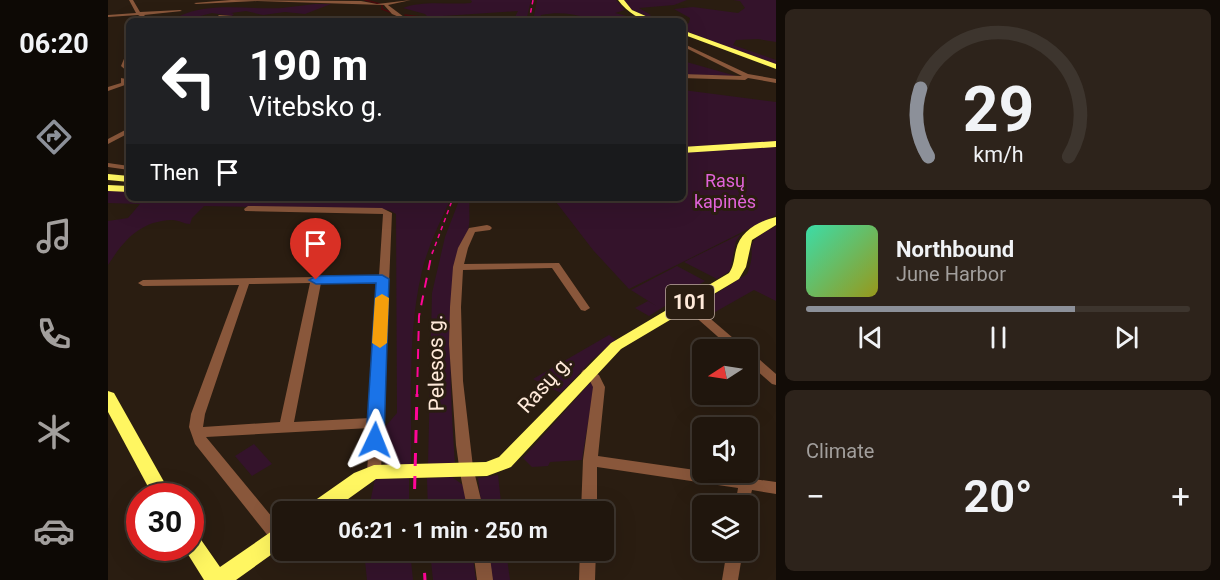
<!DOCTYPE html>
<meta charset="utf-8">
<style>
body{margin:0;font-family:Roboto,sans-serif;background:#2d231b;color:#f1f3f6;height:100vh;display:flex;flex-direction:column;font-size:22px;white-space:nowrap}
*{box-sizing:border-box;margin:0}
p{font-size:20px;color:#a29f9d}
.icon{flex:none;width:33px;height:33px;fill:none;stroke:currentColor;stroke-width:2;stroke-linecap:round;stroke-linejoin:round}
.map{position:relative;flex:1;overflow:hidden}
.details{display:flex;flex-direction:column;gap:9px;padding:9px;background:#120c07;width:444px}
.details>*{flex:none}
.hud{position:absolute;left:18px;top:18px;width:560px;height:183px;border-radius:9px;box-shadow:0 6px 24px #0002,0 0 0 2px #3d352e;background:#202124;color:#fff;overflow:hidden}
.needle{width:39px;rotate:258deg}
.controls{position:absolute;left:584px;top:339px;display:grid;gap:12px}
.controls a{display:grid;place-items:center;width:66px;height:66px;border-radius:9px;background:#20160d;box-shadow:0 6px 24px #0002,0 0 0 2px #3d352e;font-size:30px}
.speed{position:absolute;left:18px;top:483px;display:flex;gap:12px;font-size:30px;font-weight:700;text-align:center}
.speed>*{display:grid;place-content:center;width:78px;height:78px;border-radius:50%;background:#20160d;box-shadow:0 6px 24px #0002,0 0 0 2px #3d352e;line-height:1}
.speed .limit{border:9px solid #d22;background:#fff;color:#111}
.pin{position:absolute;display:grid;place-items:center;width:51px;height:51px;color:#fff;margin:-62px -26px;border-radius:50% 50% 50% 0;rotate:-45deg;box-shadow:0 0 6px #0007}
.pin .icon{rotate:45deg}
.me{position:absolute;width:66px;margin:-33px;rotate:2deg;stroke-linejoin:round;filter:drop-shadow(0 0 4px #0008)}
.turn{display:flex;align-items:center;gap:21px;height:126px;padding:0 24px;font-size:27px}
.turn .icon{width:78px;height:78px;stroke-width:2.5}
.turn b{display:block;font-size:42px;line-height:51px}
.then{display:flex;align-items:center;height:57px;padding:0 24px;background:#0003;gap:12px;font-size:22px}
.big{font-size:45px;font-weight:700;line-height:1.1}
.details .card{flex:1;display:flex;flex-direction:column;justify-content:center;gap:9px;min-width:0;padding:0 21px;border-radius:9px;background:#2d231b}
.details .dial{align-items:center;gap:0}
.dial svg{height:156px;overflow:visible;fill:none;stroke:#3d352e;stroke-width:7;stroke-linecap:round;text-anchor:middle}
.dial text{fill:#f1f3f6;stroke:none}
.song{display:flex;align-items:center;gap:18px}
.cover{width:72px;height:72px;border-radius:9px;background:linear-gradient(135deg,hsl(160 70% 55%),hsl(60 70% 35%))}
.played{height:6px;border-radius:3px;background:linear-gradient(90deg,#8c9099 70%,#3d352e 70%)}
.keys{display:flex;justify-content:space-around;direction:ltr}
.heat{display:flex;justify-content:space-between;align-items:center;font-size:33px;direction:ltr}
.trip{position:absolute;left:164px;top:501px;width:342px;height:60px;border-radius:9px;background:#20160d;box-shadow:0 6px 24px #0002,0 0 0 2px #3d352e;font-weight:700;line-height:60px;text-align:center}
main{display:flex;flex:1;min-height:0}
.dock{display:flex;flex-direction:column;width:108px;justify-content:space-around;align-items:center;background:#0d0905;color:#a29f9d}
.dock .icon{width:42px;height:42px}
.dock .current{color:#8c9099}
.dock b{font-size:27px;color:#f1f3f6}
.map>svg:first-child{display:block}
</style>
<main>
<nav class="dock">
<b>06:20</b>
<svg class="icon current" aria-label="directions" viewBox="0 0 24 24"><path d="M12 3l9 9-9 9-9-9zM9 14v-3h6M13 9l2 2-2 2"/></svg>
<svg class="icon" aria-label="music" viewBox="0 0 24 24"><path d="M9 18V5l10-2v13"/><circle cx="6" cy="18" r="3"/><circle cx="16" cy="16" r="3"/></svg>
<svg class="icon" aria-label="phone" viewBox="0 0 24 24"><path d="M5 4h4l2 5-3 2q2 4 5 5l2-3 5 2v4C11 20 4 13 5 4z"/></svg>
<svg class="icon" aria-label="climate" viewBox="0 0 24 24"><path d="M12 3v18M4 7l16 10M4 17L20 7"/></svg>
<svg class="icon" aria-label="car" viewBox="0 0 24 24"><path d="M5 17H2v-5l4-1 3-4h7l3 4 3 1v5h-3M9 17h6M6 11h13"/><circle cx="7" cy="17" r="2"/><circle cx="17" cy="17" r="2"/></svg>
</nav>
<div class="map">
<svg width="668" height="580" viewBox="0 0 668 580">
<rect width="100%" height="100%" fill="#2a1d11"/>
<g fill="#34132b">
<path d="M362 0H423L418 21H405L410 11 320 17 317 14 295 8C315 0 340 5 363 3L364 1Z"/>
<path d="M429 0H508L517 10 507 13 534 20 467 21 479 18C464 13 448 12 433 15L431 21H425Z"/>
<polygon points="516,0 579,0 566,5 531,8 543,15 540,17 524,10"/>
<polygon points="625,0 668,0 668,42 650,39 628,40 625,45 668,60 668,66 575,30 575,26 581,23 582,18 566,9 585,7 630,13 637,8 632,1"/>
<path d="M207 4H223L197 14 177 12 155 15 138 11 123 13 126 14 124 16 104 13 88 17 87 21H63C94 0 140 10 174 8 185 7 196 5 207 4Z"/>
<polygon points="575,61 628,76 575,75"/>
<polygon points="575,90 668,102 668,142 575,148"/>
<polygon points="668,145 668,215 521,289 485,250 445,198 574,198 575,152"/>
<path d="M0 190 21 191V198L225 201 343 198C332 222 320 246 314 271 299 333 304 402 303 465L277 466V427L289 413 288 214 281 210 96 206 84 218 82 224C76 224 71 220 64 220 32 221 16 240 0 265V221L20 218 32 204 0 203Z"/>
<path d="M352 198H362C360 208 363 219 360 230 357 239 351 246 349 255 339 324 342 395 347 464L320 465 324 293 337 237Z"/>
<path d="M668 226V301L646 290 600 316 587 307 639 274C652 244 629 246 668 226Z"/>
<polygon points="633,234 628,241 622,271 609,279 576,262"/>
<polygon points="569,266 597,281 541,316 527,308 540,301 550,307 523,290"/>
<polygon points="501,335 508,340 484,360 453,393 425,379"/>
<polygon points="483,382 486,386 474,460 442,462 440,466 424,467 415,458"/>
<polygon points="146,444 164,464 144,476 127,456"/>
<polygon points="390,475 394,511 374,511 370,478"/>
<polygon points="344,477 355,485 360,511 320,511 319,478"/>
<polygon points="301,478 301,511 260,512 267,479"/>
<polygon points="256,551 302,551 305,580 259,580"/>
<polygon points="322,551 364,551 368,580 325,580"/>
<polygon points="380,551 398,551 402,580 384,580"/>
</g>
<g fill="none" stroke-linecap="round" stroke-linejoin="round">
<g stroke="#490a0d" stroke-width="1.5">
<polyline points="257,0 272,4"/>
<polyline points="274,5 274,9 282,12"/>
<polyline points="297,15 313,17"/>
</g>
<g fill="#89573b" fill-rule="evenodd">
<polygon points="21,0 25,0 32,12 72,10 74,11 36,15 39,18 37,19 30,15 0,17 0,15 28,13"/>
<polygon points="123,0 253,1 269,4 303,0 280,5 296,17 386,17 388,18 386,19 297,19 297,21 293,21 291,17 284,14 276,5 149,1 88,4 86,3"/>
<polygon points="111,15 166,19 181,18 208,21 158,21 109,17"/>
<polygon points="457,19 459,21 454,21"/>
<polygon points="574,43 640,74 668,79 668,83 640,78 637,80 574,78 574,74 634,76 574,46"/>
<polygon points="21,52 19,66 21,68 21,73 13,66 18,54"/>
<polygon points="13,78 18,79 19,82 17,85 0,91 0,87 13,83"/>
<polygon points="21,128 21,133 0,144 0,139"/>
<polygon points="0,163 21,166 21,170 0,167"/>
<path d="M140 206 274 208 284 213 273 472 271 476 266 478 261 476 259 472 262 428 98 437 174 529V543L171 544 165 542 87 444 81 427 83 414 131 285 35 286 30 283 35 280 271 276 275 214 137 211 136 209ZM271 282 262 418 186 422 213 283ZM202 283 172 422 95 427 97 414 141 284Z"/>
<polygon points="379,225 382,226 384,228 382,230 367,232 360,248 356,264 451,263 482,308 477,311 473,310 444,268 355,270 353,307 355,381 365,467 376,512 360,512 352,473 348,445 341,344 342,307 345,267 350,248 361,228"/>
<polygon points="579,301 583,302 639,350 625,350 575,306 574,304 575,302"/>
<polygon points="639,351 643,352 668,374 668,385 664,384 639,362"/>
<polygon points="479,369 491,375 497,387 490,456 594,471 594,472 668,482 668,494 644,490 639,511 639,506 627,506 630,488 489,467 489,512 473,512 475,460 485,387 482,381 473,373 475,370"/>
<polygon points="365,550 381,550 385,580 369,580"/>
<polygon points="472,550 488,550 487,580 471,580"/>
<polygon points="619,550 635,550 630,580 614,580"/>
</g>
<g fill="#fff661" fill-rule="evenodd">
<path d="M510 0H516L524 10 549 21C532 21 520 13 510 0Z"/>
<polygon points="574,30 668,64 668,69 574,34"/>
<polygon points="668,141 668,147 574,153 574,147"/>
<polygon points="0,174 21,176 21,182 0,180"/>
<polygon points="0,185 21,186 21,192 0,191"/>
<path d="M668 217V225L644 240 638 267 631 279 513 349 403 467 379 476 268 479 222 512H196L199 506 246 473 266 465 378 462 391 457 503 343 621 273C626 266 626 258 628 250 632 231 651 221 668 217Z"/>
<polygon points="0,391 6,393 64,496 45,496 0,412"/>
<polygon points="174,526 174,547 128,580 96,580 76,548 82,548 82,531 89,534 112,567 167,529"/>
</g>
<g stroke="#ff0697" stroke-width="1.5" stroke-dasharray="4.5 4" stroke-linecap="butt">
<polyline points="421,21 425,0"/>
<polyline points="324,254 345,198"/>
</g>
<polyline stroke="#ff0697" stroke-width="2" stroke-dasharray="10 8" stroke-linecap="butt" points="309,395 311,316 324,252"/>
<g stroke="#ff0697" stroke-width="3" stroke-dasharray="13 10" stroke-linecap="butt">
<polyline points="306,512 309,394"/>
<polyline points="315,550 317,580"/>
</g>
</g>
<polygon fill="#1a73e8" stroke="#114b97" stroke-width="1.5" points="274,275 281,279 276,440 273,444 267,446 261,444 258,440 268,283 208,284 201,280 208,276"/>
<polygon fill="#f59e0b" points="274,294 281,298 279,343 272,348 264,343 267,298"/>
<g text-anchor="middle" stroke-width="6" stroke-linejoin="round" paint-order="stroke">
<g font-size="18" fill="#e263d9" stroke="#2a1d11">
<text x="617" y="187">Rasų<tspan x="617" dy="21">kapinės</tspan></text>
</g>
<rect fill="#2a1d11" stroke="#bfac9e" stroke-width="1.5" x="558" y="285" width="48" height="34" rx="4.5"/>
<g font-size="20" font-weight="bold" fill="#ffeada">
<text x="582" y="309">101</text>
</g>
<g font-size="21" fill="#ffeada" stroke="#2a1d11">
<text transform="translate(328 363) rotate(-91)" y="7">Pelesos g.</text>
<text transform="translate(437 384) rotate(-48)" y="7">Rasų g.</text>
</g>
</g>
</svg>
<div class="controls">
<a><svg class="needle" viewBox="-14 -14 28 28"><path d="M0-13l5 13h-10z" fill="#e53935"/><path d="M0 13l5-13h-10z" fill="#a29f9d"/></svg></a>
<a><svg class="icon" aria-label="sound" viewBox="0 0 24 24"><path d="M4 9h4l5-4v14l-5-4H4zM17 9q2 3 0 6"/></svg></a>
<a><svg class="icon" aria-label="layers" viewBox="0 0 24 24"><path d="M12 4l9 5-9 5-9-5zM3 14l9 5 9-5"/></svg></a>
</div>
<div class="speed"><div class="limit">30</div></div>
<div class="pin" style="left:208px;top:280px;background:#d93025"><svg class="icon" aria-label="arrive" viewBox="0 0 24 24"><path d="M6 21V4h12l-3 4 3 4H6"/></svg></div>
<svg class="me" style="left:267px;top:440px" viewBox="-20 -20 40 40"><path d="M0-17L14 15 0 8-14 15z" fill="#1a73e8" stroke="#fff" stroke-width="4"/></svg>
<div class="trip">06:21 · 1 min · 250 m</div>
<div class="hud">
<div class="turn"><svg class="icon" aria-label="left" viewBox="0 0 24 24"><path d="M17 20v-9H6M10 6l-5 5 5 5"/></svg><div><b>190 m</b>Vitebsko g.</div></div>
<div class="then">Then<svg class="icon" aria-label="arrive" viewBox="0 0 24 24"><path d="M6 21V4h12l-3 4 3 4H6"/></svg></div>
</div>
</div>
<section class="details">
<div class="card dial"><svg viewBox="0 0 100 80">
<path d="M14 69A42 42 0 1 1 86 69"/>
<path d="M14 69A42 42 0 0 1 10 34" stroke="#8c9099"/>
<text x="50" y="56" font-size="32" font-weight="700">29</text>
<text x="50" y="72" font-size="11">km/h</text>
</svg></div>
<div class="card">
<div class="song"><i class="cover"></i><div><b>Northbound</b><p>June Harbor</p></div></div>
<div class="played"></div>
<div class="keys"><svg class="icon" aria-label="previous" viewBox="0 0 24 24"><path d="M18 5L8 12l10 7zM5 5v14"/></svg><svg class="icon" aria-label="pause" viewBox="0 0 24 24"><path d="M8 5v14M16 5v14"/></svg><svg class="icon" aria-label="next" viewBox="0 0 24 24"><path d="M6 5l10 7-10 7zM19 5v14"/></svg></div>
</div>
<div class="card"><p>Climate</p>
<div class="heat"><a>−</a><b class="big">20°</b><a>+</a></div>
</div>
</section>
</main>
